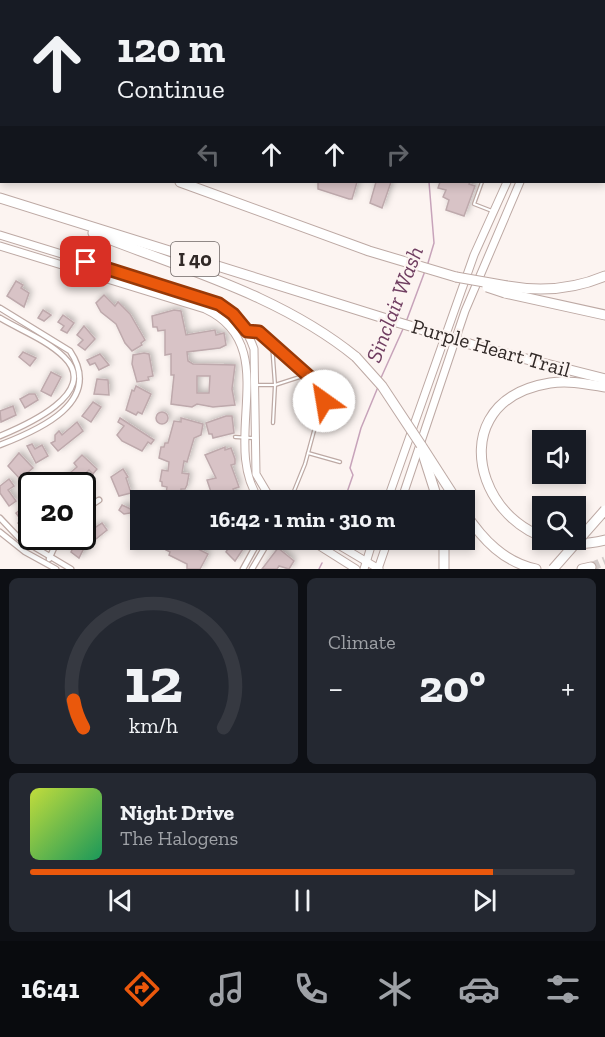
<!DOCTYPE html>
<meta charset="utf-8">
<style>
body{margin:0;font-family:"Zilla Slab",serif;background:#242831;color:#f1f3f6;height:100vh;display:flex;flex-direction:column;font-size:22px;white-space:nowrap}
*{box-sizing:border-box;margin:0}
p{font-size:20px;color:#9ea1a6}
.icon{flex:none;width:33px;height:33px;fill:none;stroke:currentColor;stroke-width:2;stroke-linecap:round;stroke-linejoin:round}
.map{position:relative;height:569px;overflow:hidden}
.drawer{display:flex;flex-direction:column;gap:9px;padding:9px;background:#0d0f14;flex:1}
.drawer>*{flex:none}
.hud{position:absolute;left:0px;top:0px;width:606px;height:183px;box-shadow:0 3px 9px #0003;background:#171b24;color:#f1f3f6;overflow:hidden}
.buttons{position:absolute;left:532px;top:430px;display:grid;gap:12px}
.buttons a{display:grid;place-items:center;width:54px;height:54px;border-radius:0px;background:#171b24;box-shadow:0 3px 9px #0003;font-size:30px}
.speed{position:absolute;left:18px;top:472px;display:flex;gap:12px;font-size:30px;font-weight:700;text-align:center}
.speed>*{display:grid;place-content:center;width:78px;height:78px;border-radius:50%;background:#171b24;box-shadow:0 3px 9px #0003;line-height:1}
.speed .limit{border:3px solid #111;border-radius:9px;background:#fff;color:#111}
.pin{position:absolute;display:grid;place-items:center;width:51px;height:51px;color:#fff;margin:-26px;border-radius:12px;box-shadow:0 3px 9px #0006}
.me{position:absolute;width:66px;margin:-33px;rotate:328deg;stroke-linejoin:round;filter:drop-shadow(0 0 4px #0008)}
.turn{display:flex;align-items:center;gap:21px;height:126px;padding:0 18px;font-size:27px}
.turn .icon{width:78px;height:78px;stroke-width:2.5}
.turn b{display:block;font-size:42px;line-height:51px}
.lanes{display:flex;align-items:center;height:57px;padding:0 18px;background:#0003;justify-content:center;gap:30px;direction:ltr}
.lanes .off{opacity:.35}
.big{font-size:45px;font-weight:700;line-height:1.1}
.drawer .tile{flex:1;display:flex;flex-direction:column;justify-content:center;gap:9px;min-width:0;padding:0 21px;border-radius:9px;background:#242831}
.drawer .dial{align-items:center;gap:0}
.dial svg{height:156px;overflow:visible;fill:none;stroke:#363941;stroke-width:7;stroke-linecap:round;text-anchor:middle}
.dial text{fill:#f1f3f6;stroke:none}
.song{display:flex;align-items:center;gap:18px}
.cover{width:72px;height:72px;border-radius:9px;background:linear-gradient(135deg,hsl(70 70% 55%),hsl(150 70% 35%))}
.played{height:6px;border-radius:3px;background:linear-gradient(90deg,#ea580c 85%,#363941 85%)}
.keys{display:flex;justify-content:space-around;direction:ltr}
.heat{display:flex;justify-content:space-between;align-items:center;font-size:33px;direction:ltr}
.drawer .tiles{flex:1;display:grid;gap:9px;grid-template-columns:1fr 1fr}
.tile:last-child{grid-column:span 2}
.trip{position:absolute;left:130px;top:490px;width:345px;height:60px;border-radius:0px;background:#171b24;box-shadow:0 3px 9px #0003;font-weight:700;line-height:60px;text-align:center}
.dock{display:flex;height:96px;justify-content:space-around;align-items:center;background:#090b0e;color:#9ea1a6}
.dock .icon{width:42px;height:42px}
.dock .current{color:#ea580c}
.dock b{font-size:27px;color:#f1f3f6}
.map>svg:first-child{display:block}
</style>
<div class="map">
<svg width="605" height="569" viewBox="0 0 605 569">
<defs>
<filter id="shadow"><feDropShadow dx="2.5" dy="-2.5" stdDeviation="3" flood-color="#0004"/></filter>
</defs>
<rect width="100%" height="100%" fill="#fcf4f1"/>
<g fill="none" stroke-linecap="round" stroke-linejoin="round">
<g stroke="#c7a3ba" stroke-width="1.5">
<polyline points="526,2 526,0"/>
<polyline points="428,263 434,243 429,182"/>
<polyline points="406,322 425,271"/>
<polyline points="380,380 403,329"/>
<polyline points="344,501 353,475 350,468 361,428 378,387"/>
<polyline points="319,569 322,563"/>
</g>
</g>
<g fill="#d8c3c6" stroke="#bea9ac" stroke-width="1.5" fill-rule="evenodd" filter="url(#shadow)">
<polygon points="318,182 357,182 352,199 349,199 318,189"/>
<polygon points="376,182 391,182 382,208 370,203"/>
<polygon points="440,182 470,182 469,184 475,186 464,216 446,210 449,200 443,197 446,190 438,188"/>
<polygon points="16,281 23,285 21,288 29,293 24,307 7,296"/>
<polygon points="104,295 115,306 118,302 130,314 145,340 141,343 142,345 132,351 125,343 116,324 101,312 96,303"/>
<polygon points="43,310 51,315 44,321 38,318"/>
<path d="M174 310 181 311 186 335 215 330 216 335 224 333 226 345 220 348 187 352 188 361 193 364 235 365 232 389 235 405 213 407 197 404 192 407 171 404 174 375H171V354L165 355V330L158 331 157 327H153L152 316ZM197 376H210L209 393H197Z"/>
<polygon points="63,315 74,323 67,333 61,330 64,326 58,322"/>
<polygon points="84,326 95,339 85,350 78,345 83,340 77,335"/>
<polygon points="23,352 36,358 30,366 19,357"/>
<polygon points="144,353 149,354 153,376 148,377 149,380 137,382 132,364 133,355"/>
<polygon points="100,354 109,365 99,370 95,363 90,365 87,360"/>
<polygon points="51,372 61,377 51,396 41,391"/>
<polygon points="97,379 108,380 109,395 94,394"/>
<polygon points="136,386 151,394 142,414 138,412 136,415 126,410 132,390 134,391"/>
<polygon points="29,394 35,394 38,400 25,408 20,399"/>
<polygon points="93,402 101,407 91,422 82,416"/>
<polygon points="13,406 16,415 1,422 0,411"/>
<circle cx="162" cy="418" r="6"/>
<polygon points="226,416 232,416 234,433 213,438 212,434 209,434 206,423"/>
<polygon points="120,418 154,440 151,444 148,442 142,451 122,441 117,435 124,426 118,422"/>
<polygon points="181,418 203,424 201,435 194,438 187,462 184,461 182,473 189,474 187,485 185,489 181,489 180,501 165,500 167,487 162,486 162,482 160,481 162,470 168,471 169,462 159,458 161,447 164,447 165,443 168,443 174,421 181,422"/>
<polygon points="77,422 83,431 58,451 51,443 55,441 55,435 59,431 62,435"/>
<polygon points="32,444 35,449 42,445 48,456 36,463 27,446"/>
<polygon points="225,447 225,450 231,448 235,459 235,464 231,465 239,487 233,489 237,501 214,501 207,480 216,478 205,455"/>
<polygon points="19,453 33,468 20,479 8,466"/>
<polygon points="82,455 97,469 93,474 89,470 80,479 86,486 61,486 58,483 77,467 74,463"/>
<polygon points="123,469 128,477 126,478 131,493 119,496 111,477"/>
<polygon points="9,479 14,486 8,490 16,501 9,506 0,493 0,486"/>
<polygon points="122,505 137,512 124,514 119,510"/>
<polygon points="23,507 32,520 22,528 18,523 21,520 16,513"/>
<polygon points="102,523 107,530 96,539 93,538 88,532"/>
<polygon points="78,537 87,542 79,558 71,552"/>
<polygon points="171,540 190,540 190,545 208,554 200,569 187,569 187,564 169,555 170,552 166,550"/>
<polygon points="233,540 249,540 235,561 226,552"/>
<polygon points="278,548 294,561 289,569 279,566 277,569 262,569"/>
</g>
<g fill="none" stroke-linecap="round" stroke-linejoin="round">
<polyline stroke="#d3cbc9" stroke-width="9" stroke-dasharray="9 4.5" stroke-linecap="butt" points="591,567 605,561"/>
<defs>
<g id="lane">
<polyline points="215,0 215,2"/>
<polyline points="225,0 225,2"/>
<polyline points="489,0 489,2"/>
<polyline points="372,2 373,0"/>
<polyline points="482,182 474,204 492,211"/>
<polyline points="249,331 259,332 322,388 324,394 305,464 290,501"/>
<polyline points="272,344 275,385 273,423"/>
<polyline points="257,385 275,385 306,375"/>
<polyline points="324,398 347,406"/>
<polyline points="235,437 252,438"/>
<polyline points="308,453 340,462"/>
</g>
<g id="street">
<path d="M0 308 70 351C104 402 39 430 0 445"/>
<path d="M0 318C20 330 47 340 64 357 101 393 24 426 0 436"/>
<polyline points="82,511 99,500"/>
<polyline points="0,518 19,538 71,569"/>
<polyline points="0,532 25,552 56,569"/>
<polyline points="49,559 59,537"/>
<polyline points="243,569 259,540"/>
<polyline points="252,569 269,540"/>
</g>
<g id="secondary">
<polyline points="148,0 149,2"/>
<polyline points="162,0 164,2"/>
<polyline points="562,2 562,0"/>
<polyline points="571,2 571,0"/>
<path d="M0 235 211 300C233 311 246 326 254 349L256 474 272 501"/>
<path d="M0 246 205 309C285 346 218 442 260 501"/>
<polyline points="387,501 474,255 507,182"/>
<polyline points="401,501 465,311 520,182"/>
<polyline points="310,540 356,569"/>
<polyline points="330,540 379,569"/>
<polyline points="364,569 373,540"/>
<polyline points="378,569 388,540"/>
</g>
<g id="highway">
<polyline points="0,117 2,118"/>
<polyline points="180,182 369,251 456,277"/>
<polyline points="0,198 390,320"/>
<path d="M93 233C183 269 280 295 356 357"/>
<path d="M507 286C541 292 572 290 605 276"/>
<polyline points="505,293 605,315"/>
<polyline points="483,348 605,379"/>
<path d="M605 387C587 384 569 380 550 383 425 403 487 569 605 540"/>
<polyline points="421,445 457,501"/>
<polyline points="423,454 438,501"/>
<path d="M465 513C483 540 504 562 536 569"/>
<polyline points="444,540 444,569"/>
<polyline points="582,569 591,567"/>
</g>
</defs>
<use href="#lane" stroke="#bda9a4" stroke-width="4.5"/>
<use href="#street" stroke="#bda9a4" stroke-width="7"/>
<use href="#secondary" stroke="#bda9a4" stroke-width="9"/>
<use href="#highway" stroke="#bda9a4" stroke-width="11"/>
<use href="#lane" stroke="#fff" stroke-width="2"/>
<use href="#street" stroke="#fff" stroke-width="4.5"/>
<use href="#secondary" stroke="#fff" stroke-width="7"/>
<use href="#highway" stroke="#fff" stroke-width="9"/>
<defs>
<g id="highway-bridge">
<polyline points="456,277 507,286"/>
<polyline points="487,287 505,293"/>
<polyline points="390,320 483,348"/>
<polyline points="356,357 382,386 421,445"/>
<polyline points="553,569 605,510"/>
</g>
</defs>
<use href="#highway-bridge" stroke="#bda9a4" stroke-width="11" stroke-linecap="butt"/>
<use href="#highway-bridge" stroke="#fff" stroke-width="9"/>
</g>
<g fill="none" stroke-linecap="round" stroke-linejoin="round">
<defs>
<polyline id="route" points="86,262 219,304 233,314 247,331 259,332 322,388 324,401"/>
</defs>
<use href="#route" stroke="#983908" stroke-width="15"/>
<use href="#route" stroke="#ea580c" stroke-width="10"/>
</g>
<g text-anchor="middle" stroke-width="4.5" stroke-linejoin="round" paint-order="stroke">
<rect fill="#fcf4f1" stroke="#6e6664" stroke-width="1.5" x="171" y="242" width="48" height="34" rx="4.5"/>
<g font-size="20" font-weight="bold" fill="#312927">
<text x="195" y="266">I 40</text>
</g>
<g font-size="21" fill="#312927" stroke="#fcf4f1">
<text transform="translate(491 348) rotate(16)" y="7">Purple Heart Trail</text>
</g>
<g font-size="22" font-style="italic" fill="#703e61" stroke="#fcf4f1">
<text transform="translate(394 304) rotate(-69)" y="8">Sinclair Wash</text>
</g>
</g>
</svg>
<div class="buttons">
<a><svg class="icon" aria-label="sound" viewBox="0 0 24 24"><path d="M4 9h4l5-4v14l-5-4H4zM17 9q2 3 0 6"/></svg></a>
<a><svg class="icon" aria-label="search" viewBox="0 0 24 24"><circle cx="10" cy="10" r="6"/><path d="M15 15l6 6"/></svg></a>
</div>
<div class="speed"><div class="limit">20</div></div>
<div class="pin" style="left:86px;top:262px;background:#d93025"><svg class="icon" aria-label="arrive" viewBox="0 0 24 24"><path d="M6 21V4h12l-3 4 3 4H6"/></svg></div>
<svg class="me" style="left:324px;top:401px" viewBox="-20 -20 40 40"><circle r="19" fill="#fff"/><path d="M0-13L10 11 0 6-10 11z" fill="#ea580c"/></svg>
<div class="trip">16:42 · 1 min · 310 m</div>
<div class="hud">
<div class="turn"><svg class="icon" aria-label="ahead" viewBox="0 0 24 24"><path d="M12 20V5M6 11l6-6 6 6"/></svg><div><b>120 m</b>Continue</div></div>
<div class="lanes"><svg class="icon off" aria-label="left" viewBox="0 0 24 24"><path d="M17 20v-9H6M10 6l-5 5 5 5"/></svg><svg class="icon" aria-label="ahead" viewBox="0 0 24 24"><path d="M12 20V5M6 11l6-6 6 6"/></svg><svg class="icon" aria-label="ahead" viewBox="0 0 24 24"><path d="M12 20V5M6 11l6-6 6 6"/></svg><svg class="icon off" aria-label="right" viewBox="0 0 24 24"><path d="M7 20v-9h11M14 6l5 5-5 5"/></svg></div>
</div>
</div>
<section class="drawer">
<div class="tiles">
<div class="tile dial"><svg viewBox="0 0 100 80">
<path d="M14 69A42 42 0 1 1 86 69"/>
<path d="M14 69A42 42 0 0 1 9 55" stroke="#ea580c"/>
<text x="50" y="56" font-size="32" font-weight="700">12</text>
<text x="50" y="72" font-size="11">km/h</text>
</svg></div>
<div class="tile"><p>Climate</p>
<div class="heat"><a>−</a><b class="big">20°</b><a>+</a></div>
</div>
<div class="tile">
<div class="song"><i class="cover"></i><div><b>Night Drive</b><p>The Halogens</p></div></div>
<div class="played"></div>
<div class="keys"><svg class="icon" aria-label="previous" viewBox="0 0 24 24"><path d="M18 5L8 12l10 7zM5 5v14"/></svg><svg class="icon" aria-label="pause" viewBox="0 0 24 24"><path d="M8 5v14M16 5v14"/></svg><svg class="icon" aria-label="next" viewBox="0 0 24 24"><path d="M6 5l10 7-10 7zM19 5v14"/></svg></div>
</div>
</div>
</section>
<nav class="dock">
<b>16:41</b>
<svg class="icon current" aria-label="directions" viewBox="0 0 24 24"><path d="M12 3l9 9-9 9-9-9zM9 14v-3h6M13 9l2 2-2 2"/></svg>
<svg class="icon" aria-label="music" viewBox="0 0 24 24"><path d="M9 18V5l10-2v13"/><circle cx="6" cy="18" r="3"/><circle cx="16" cy="16" r="3"/></svg>
<svg class="icon" aria-label="phone" viewBox="0 0 24 24"><path d="M5 4h4l2 5-3 2q2 4 5 5l2-3 5 2v4C11 20 4 13 5 4z"/></svg>
<svg class="icon" aria-label="climate" viewBox="0 0 24 24"><path d="M12 3v18M4 7l16 10M4 17L20 7"/></svg>
<svg class="icon" aria-label="car" viewBox="0 0 24 24"><path d="M5 17H2v-5l4-1 3-4h7l3 4 3 1v5h-3M9 17h6M6 11h13"/><circle cx="7" cy="17" r="2"/><circle cx="17" cy="17" r="2"/></svg>
<svg class="icon" aria-label="filters" viewBox="0 0 24 24"><path d="M4 7h16M4 17h16"/><circle cx="9" cy="7" r="2"/><circle cx="15" cy="17" r="2"/></svg>
</nav>
